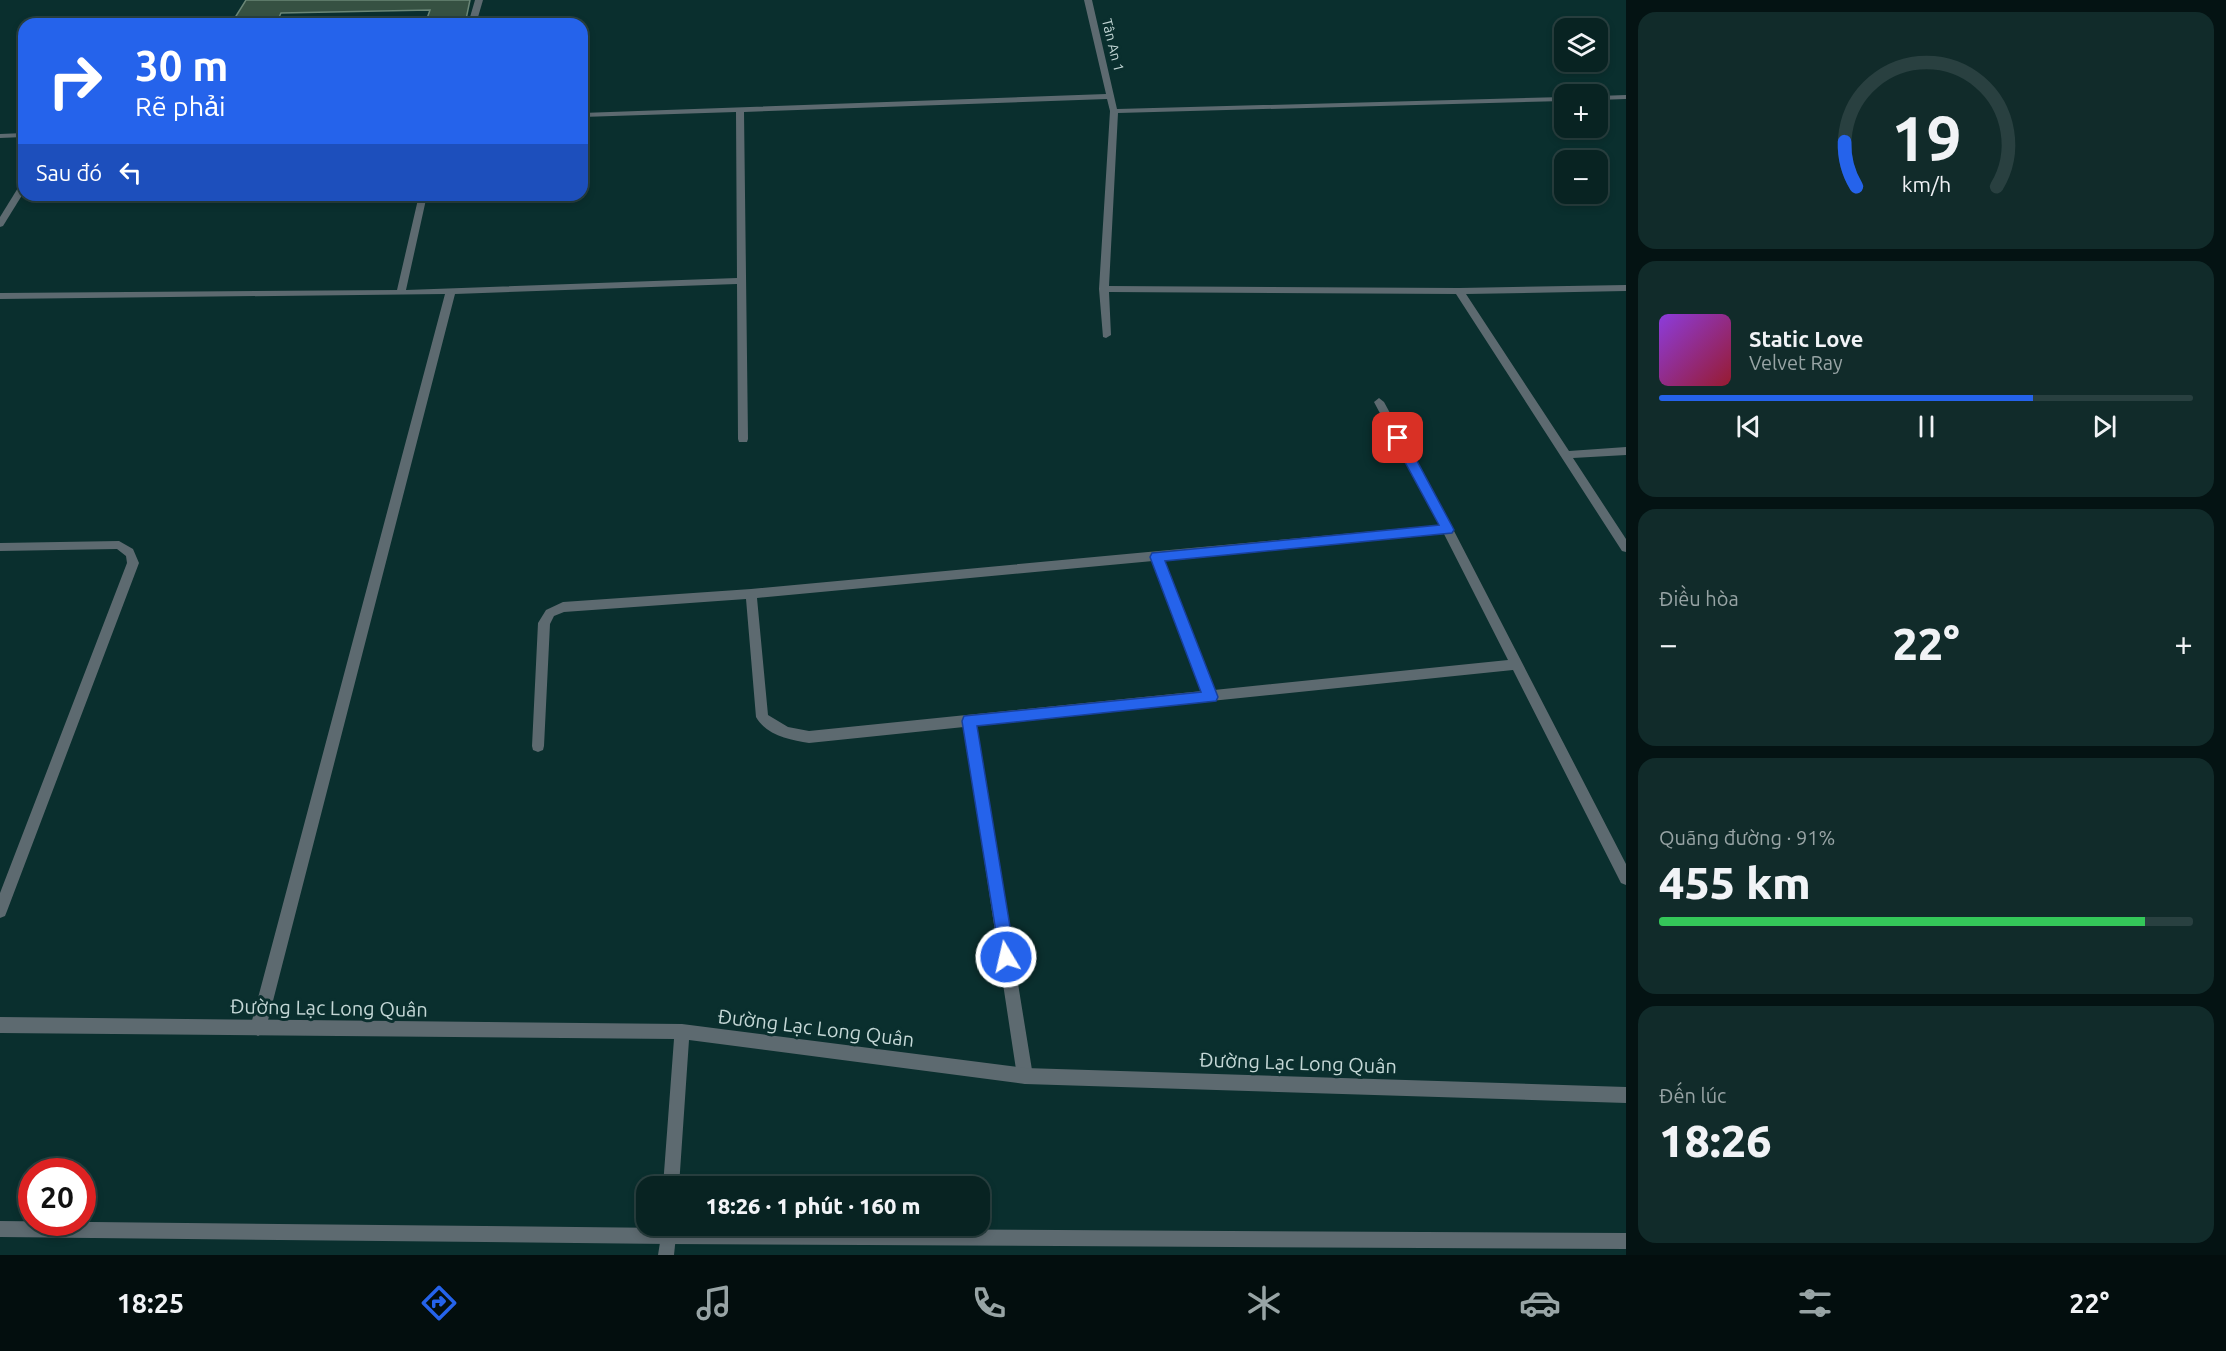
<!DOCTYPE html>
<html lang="vi">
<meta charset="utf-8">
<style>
body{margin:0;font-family:Ubuntu,sans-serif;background:#112b2a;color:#f1f3f6;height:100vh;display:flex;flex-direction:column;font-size:22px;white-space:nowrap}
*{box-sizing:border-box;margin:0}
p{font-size:20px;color:#98a4a5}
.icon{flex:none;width:33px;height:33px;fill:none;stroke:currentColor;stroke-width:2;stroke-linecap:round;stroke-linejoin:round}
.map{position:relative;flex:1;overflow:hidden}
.sheet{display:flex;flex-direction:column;gap:12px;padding:12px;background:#041313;width:600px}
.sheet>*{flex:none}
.top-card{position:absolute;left:18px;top:18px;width:570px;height:183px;border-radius:18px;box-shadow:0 3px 9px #0003,0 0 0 2px #294040;background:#2563eb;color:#fff;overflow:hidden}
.tools{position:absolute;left:1554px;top:18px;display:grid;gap:12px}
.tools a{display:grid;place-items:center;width:54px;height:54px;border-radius:12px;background:#082322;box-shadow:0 3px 9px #0003,0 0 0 2px #294040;font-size:30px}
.speed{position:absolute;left:18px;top:1158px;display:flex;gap:12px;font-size:30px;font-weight:700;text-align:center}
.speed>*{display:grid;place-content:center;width:78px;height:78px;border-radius:50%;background:#082322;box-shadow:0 3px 9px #0003,0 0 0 2px #294040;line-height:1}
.speed .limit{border:9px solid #d22;background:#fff;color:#111}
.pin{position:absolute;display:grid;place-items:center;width:51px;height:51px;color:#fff;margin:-26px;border-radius:12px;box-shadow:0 3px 9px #0006}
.me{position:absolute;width:66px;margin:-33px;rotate:351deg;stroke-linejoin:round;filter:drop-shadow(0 0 4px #0008)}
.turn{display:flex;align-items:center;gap:21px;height:126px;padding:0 18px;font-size:27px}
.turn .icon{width:78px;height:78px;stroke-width:2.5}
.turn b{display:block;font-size:42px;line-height:51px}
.then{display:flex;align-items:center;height:57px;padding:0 18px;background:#0003;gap:12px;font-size:22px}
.big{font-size:45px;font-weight:800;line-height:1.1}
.sheet .tile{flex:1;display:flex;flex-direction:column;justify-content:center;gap:9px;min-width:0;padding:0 21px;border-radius:18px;background:#112b2a}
.sheet .dial{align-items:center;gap:0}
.dial svg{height:156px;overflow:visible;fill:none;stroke:#294040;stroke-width:7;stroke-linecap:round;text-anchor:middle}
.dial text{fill:#f1f3f6;stroke:none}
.song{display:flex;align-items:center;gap:18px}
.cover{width:72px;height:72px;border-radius:9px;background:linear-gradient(135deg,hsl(270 70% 55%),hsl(350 70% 35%))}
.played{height:6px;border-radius:3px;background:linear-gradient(90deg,#2563eb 70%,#294040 70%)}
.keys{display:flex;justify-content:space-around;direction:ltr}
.heat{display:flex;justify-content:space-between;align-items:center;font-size:33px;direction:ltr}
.charge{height:9px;border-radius:4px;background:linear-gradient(90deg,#34c759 91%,#294040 0)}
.trip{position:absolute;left:636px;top:1176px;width:354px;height:60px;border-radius:18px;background:#082322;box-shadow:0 3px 9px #0003,0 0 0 2px #294040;font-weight:800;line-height:60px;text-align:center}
.menu{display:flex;height:96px;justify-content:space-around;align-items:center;background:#030e0e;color:#98a4a5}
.menu .icon{width:42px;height:42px}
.menu .active{color:#2563eb}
.menu b{font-size:27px;color:#f1f3f6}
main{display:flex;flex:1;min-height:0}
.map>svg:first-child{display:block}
</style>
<main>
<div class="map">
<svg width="1626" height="1255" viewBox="0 0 1626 1255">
<rect width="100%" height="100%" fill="#0a2f2e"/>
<polygon fill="#365142" stroke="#6a8676" stroke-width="1.5" points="246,0 470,0 465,24 425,24 430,10 281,13 276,24 231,24"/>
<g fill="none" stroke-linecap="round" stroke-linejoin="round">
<path fill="#5d6a70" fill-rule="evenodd" d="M1379 398 1384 402 1453 529 1626 864V885L1621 883 1513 670 976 725 1033 1076 1030 1081 1025 1084 1020 1081 1017 1076 964 727 809 743C790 740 766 735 756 717L746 599 564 612 554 616 550 624 544 746 543 750 538 752 533 750 532 746 538 623 546 610 563 602 751 589 1439 525 1374 402ZM1444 534 1508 660 1214 690 1164 560ZM1153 561 1202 691 809 731 788 727 768 715 757 598Z"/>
<g fill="#5d6a70" fill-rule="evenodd">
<polygon points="475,0 483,0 476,24 468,24"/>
<polygon points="1084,0 1092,0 1117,109 1564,97 1564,101 1118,113 1109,286 1459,288 1626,285 1626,291 1466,294 1569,451 1626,447 1626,455 1573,458 1626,539 1626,552 1622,551 1456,294 1109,292 1111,335 1106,338 1103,337 1099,289 1110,111 1107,99 744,112 748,439 747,442 739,442 738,439 737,284 455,294 266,1028 263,1033 258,1036 253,1033 250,1028 445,294 0,299 0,293 397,290 419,195 427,195 406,290 737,278 736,112 582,117 582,113 1106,94"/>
<polygon points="1626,95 1626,99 1598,100 1598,96"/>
<polygon points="24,133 24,137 0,138 0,134"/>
<polygon points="24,182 24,192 3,226 0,227 0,217 21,183"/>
<polygon points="119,541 133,549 139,563 7,911 5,916 0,918 0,893 127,563 126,556 117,549 0,551 0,543"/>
<polygon points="668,1228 674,1230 676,1236 674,1255 658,1255 662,1230"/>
</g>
<g fill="#5d6a70" fill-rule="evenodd">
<polygon points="0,1017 682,1024 1025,1068 1626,1087 1626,1103 1025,1084 689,1040 679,1186 663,1186 674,1039 0,1033"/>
<polygon points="0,1221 668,1228 1626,1233 1626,1249 668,1244 0,1237"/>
</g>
</g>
<polygon fill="#2563eb" stroke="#184099" stroke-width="1.5" points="1398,434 1403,435 1452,526 1454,530 1452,533 1165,561 1218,697 1216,701 977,726 1015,957 1012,963 1006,966 1001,963 962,721 964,716 1201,692 1150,557 1152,553 1439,525 1392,438"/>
<g text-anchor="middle" stroke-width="6" stroke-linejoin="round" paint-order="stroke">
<g font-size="14" fill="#c4d7d6" stroke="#0a2f2e">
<text transform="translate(1113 45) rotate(76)" y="5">Tân An 1</text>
</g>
<g font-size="20" fill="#c4d7d6" stroke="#0a2f2e">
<text transform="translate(329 1008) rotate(1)" y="7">Đường Lạc Long Quân</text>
<text transform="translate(816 1028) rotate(7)" y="7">Đường Lạc Long Quân</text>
<text transform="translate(1298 1063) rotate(2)" y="7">Đường Lạc Long Quân</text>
</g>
</g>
</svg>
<div class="tools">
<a><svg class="icon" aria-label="layers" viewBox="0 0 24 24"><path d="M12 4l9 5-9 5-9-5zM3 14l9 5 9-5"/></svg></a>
<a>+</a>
<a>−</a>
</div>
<div class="speed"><div class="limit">20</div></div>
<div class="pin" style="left:1398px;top:438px;background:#d93025"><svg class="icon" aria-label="arrive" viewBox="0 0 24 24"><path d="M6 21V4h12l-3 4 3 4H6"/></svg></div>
<svg class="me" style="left:1006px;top:957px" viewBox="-20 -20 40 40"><circle r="17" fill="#2563eb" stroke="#fff" stroke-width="3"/><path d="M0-11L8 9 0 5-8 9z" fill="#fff"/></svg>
<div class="trip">18:26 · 1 phút · 160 m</div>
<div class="top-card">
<div class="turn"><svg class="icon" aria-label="right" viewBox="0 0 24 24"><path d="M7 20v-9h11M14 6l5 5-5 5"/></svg><div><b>30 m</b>Rẽ phải</div></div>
<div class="then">Sau đó<svg class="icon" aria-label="left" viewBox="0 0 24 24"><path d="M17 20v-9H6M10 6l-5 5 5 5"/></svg></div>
</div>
</div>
<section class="sheet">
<div class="tile dial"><svg viewBox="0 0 100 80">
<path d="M14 69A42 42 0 1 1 86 69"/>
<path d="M14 69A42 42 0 0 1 8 46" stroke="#2563eb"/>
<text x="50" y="56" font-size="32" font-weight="700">19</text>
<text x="50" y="72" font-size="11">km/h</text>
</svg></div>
<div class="tile">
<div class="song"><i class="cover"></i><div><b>Static Love</b><p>Velvet Ray</p></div></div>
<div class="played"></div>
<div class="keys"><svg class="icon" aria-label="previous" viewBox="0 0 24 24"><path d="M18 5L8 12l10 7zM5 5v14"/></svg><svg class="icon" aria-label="pause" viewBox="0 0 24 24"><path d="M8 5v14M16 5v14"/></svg><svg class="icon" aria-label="next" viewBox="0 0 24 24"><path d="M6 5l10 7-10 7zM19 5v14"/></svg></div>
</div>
<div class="tile"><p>Điều hòa</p>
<div class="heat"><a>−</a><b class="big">22°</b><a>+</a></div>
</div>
<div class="tile"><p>Quãng đường · 91%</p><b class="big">455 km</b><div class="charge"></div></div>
<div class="tile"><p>Đến lúc</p><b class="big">18:26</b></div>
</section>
</main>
<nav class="menu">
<b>18:25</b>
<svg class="icon active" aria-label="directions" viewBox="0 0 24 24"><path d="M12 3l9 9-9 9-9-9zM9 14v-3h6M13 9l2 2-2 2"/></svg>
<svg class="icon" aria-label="music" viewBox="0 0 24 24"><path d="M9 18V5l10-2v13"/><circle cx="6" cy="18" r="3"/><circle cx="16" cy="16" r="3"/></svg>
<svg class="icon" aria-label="phone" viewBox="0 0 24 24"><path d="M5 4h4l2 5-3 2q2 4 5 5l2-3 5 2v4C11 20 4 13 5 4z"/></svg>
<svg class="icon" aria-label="climate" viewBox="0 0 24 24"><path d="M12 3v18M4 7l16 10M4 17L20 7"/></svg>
<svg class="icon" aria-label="car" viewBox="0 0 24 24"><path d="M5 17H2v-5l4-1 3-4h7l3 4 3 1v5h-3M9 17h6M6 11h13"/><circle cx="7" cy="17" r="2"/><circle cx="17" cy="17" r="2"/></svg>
<svg class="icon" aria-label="filters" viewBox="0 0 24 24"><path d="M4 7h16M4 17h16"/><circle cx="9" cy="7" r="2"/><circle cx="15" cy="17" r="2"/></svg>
<b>22°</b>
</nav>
